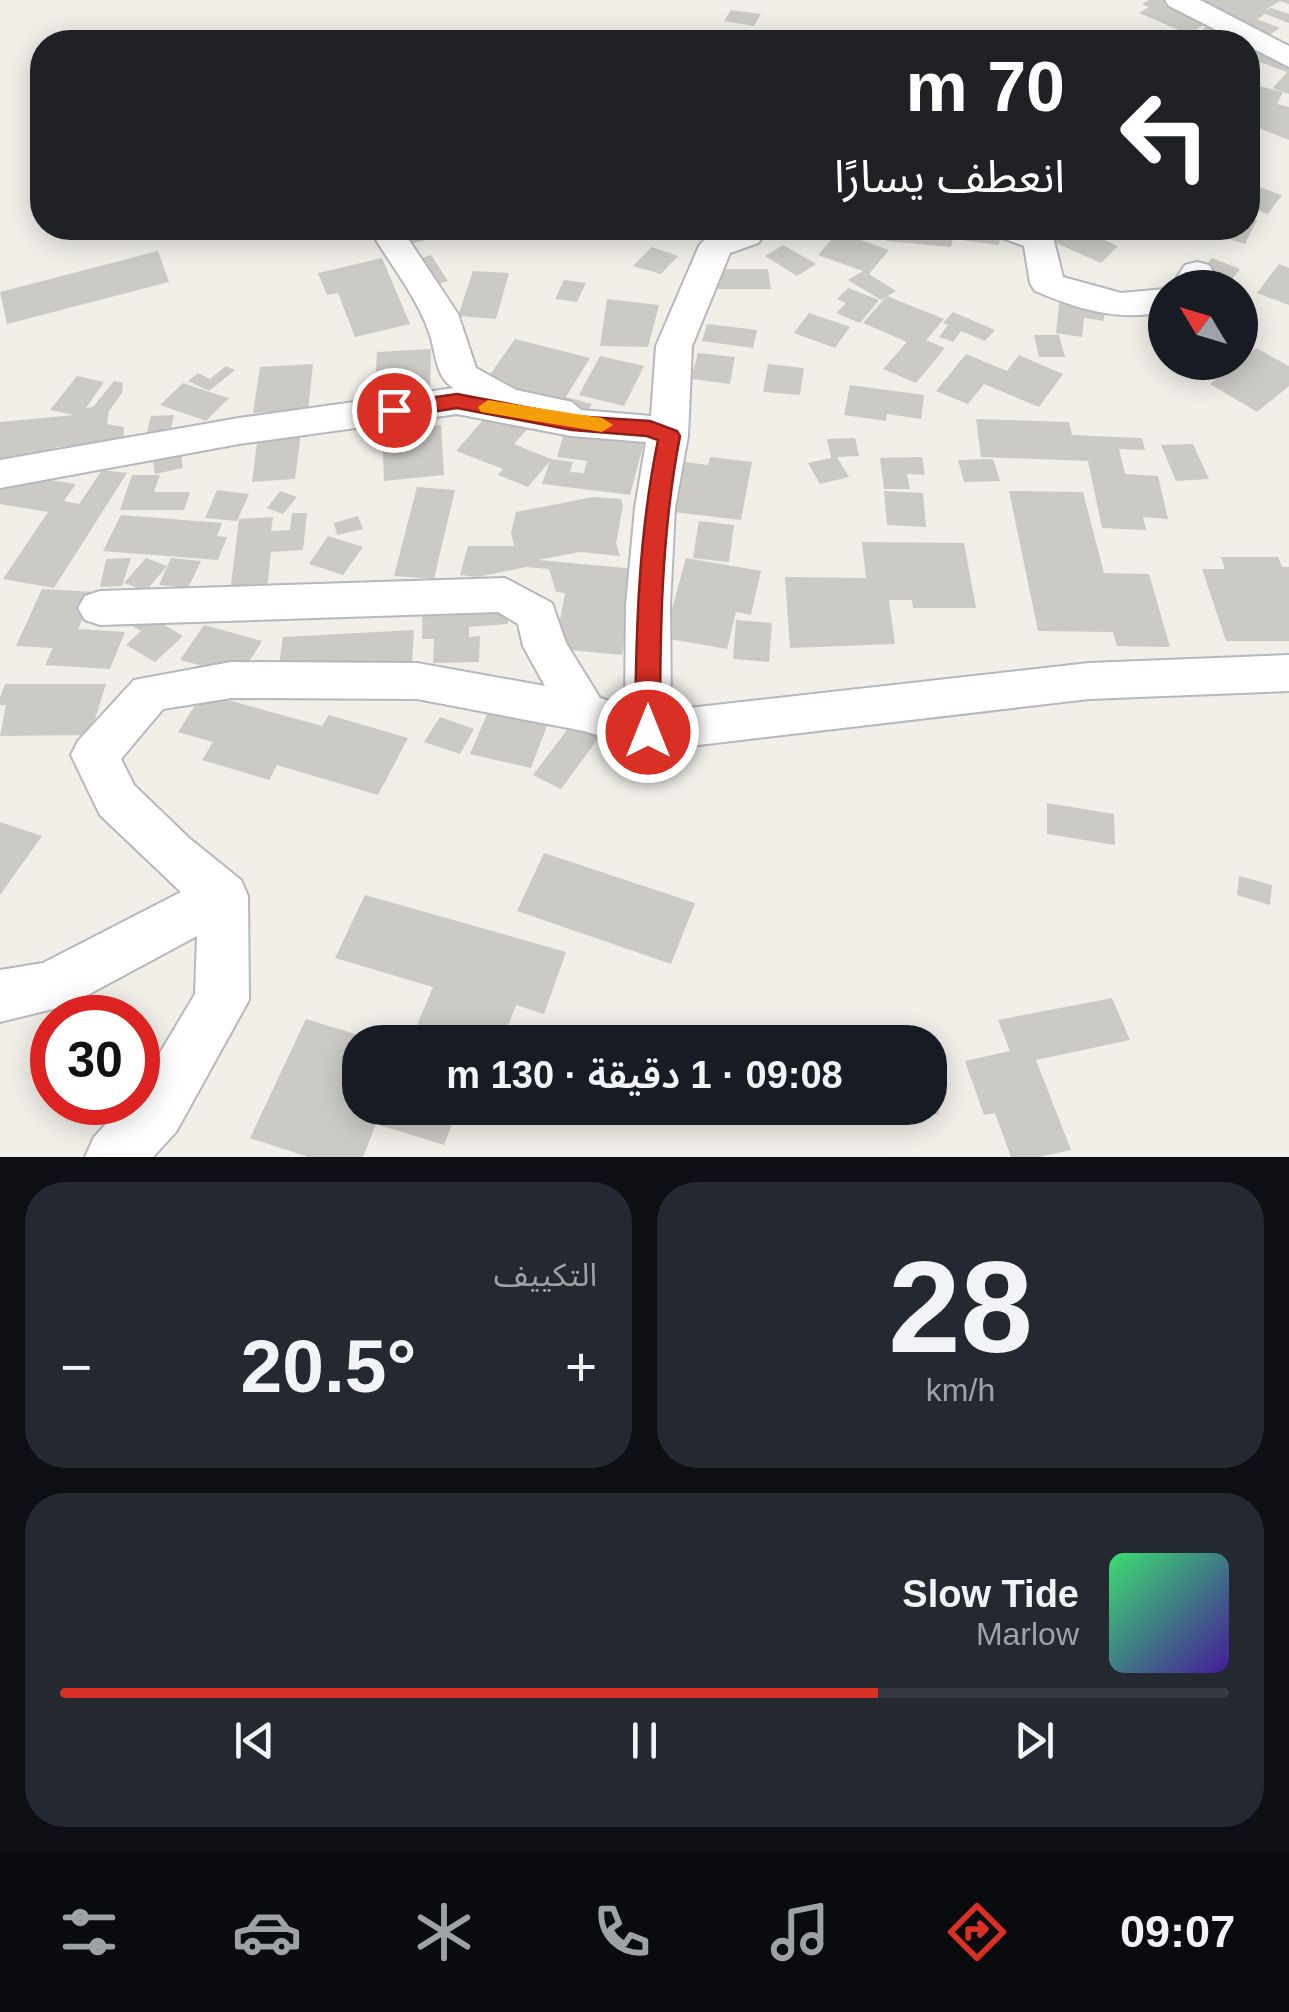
<!DOCTYPE html>
<html lang="ar">
<meta charset="utf-8">
<style>
body{margin:0;font-family:Helvetica,"Noto Sans Arabic",sans-serif;background:#242831;color:#f1f3f6;direction:rtl;height:100vh;display:flex;flex-direction:column;font-size:38px;white-space:nowrap}
*{box-sizing:border-box;margin:0}
p{font-size:32px;color:#9ea1a6}
.icon{flex:none;width:55px;height:55px;fill:none;stroke:currentColor;stroke-width:2;stroke-linecap:round;stroke-linejoin:round}
.map{position:relative;height:1157px;overflow:hidden;direction:ltr}
.details{display:flex;flex-direction:column;gap:25px;padding:25px;background:#0d0f14;flex:1}
.details>*{flex:none}
.banner{position:absolute;left:30px;top:30px;width:1230px;height:210px;border-radius:40px;box-shadow:0 5px 25px #0003;direction:rtl;background:#202124;color:#fff;overflow:hidden}
.needle{width:65px;rotate:308deg}
.tools{position:absolute;left:1148px;top:270px;display:grid;gap:20px}
.tools a{display:grid;place-items:center;width:110px;height:110px;border-radius:50%;background:#171b24;box-shadow:0 5px 25px #0003;font-size:50px}
.speed{position:absolute;left:30px;top:995px;display:flex;gap:20px;font-size:50px;font-weight:700;text-align:center}
.speed>*{display:grid;place-content:center;width:130px;height:130px;border-radius:50%;background:#171b24;box-shadow:0 5px 25px #0003;line-height:1}
.speed .limit{border:15px solid #d22;background:#fff;color:#111}
.pin{position:absolute;display:grid;place-items:center;width:85px;height:85px;color:#fff;margin:-42px;border:5px solid #fff;border-radius:50%;box-shadow:0 2px 10px #0007}
.me{position:absolute;width:110px;margin:-55px;rotate:0deg;stroke-linejoin:round;filter:drop-shadow(0 0 8px #0008)}
.turn{display:flex;align-items:center;gap:35px;height:210px;padding:0 30px;font-size:45px}
.turn .icon{width:130px;height:130px;stroke-width:2.5}
.turn b{display:block;font-size:70px;line-height:85px}
.big{font-size:75px;font-weight:600;line-height:1.1}
.details .card{flex:1;display:flex;flex-direction:column;justify-content:center;gap:15px;min-width:0;padding:0 35px;border-radius:40px;background:#242831}
.details .dial{align-items:center;gap:0}
.dial b{font-size:130px;line-height:1}
.song{display:flex;align-items:center;gap:30px}
.cover{width:120px;height:120px;border-radius:15px;background:linear-gradient(135deg,hsl(140 70% 55%),hsl(260 70% 35%))}
.played{height:10px;border-radius:5px;background:linear-gradient(90deg,#d93025 70%,#363941 70%)}
.keys{display:flex;justify-content:space-around;direction:ltr}
.heat{display:flex;justify-content:space-between;align-items:center;font-size:55px;direction:ltr}
.details .tiles{flex:1;display:grid;gap:25px;grid-template-columns:1fr 1fr}
.card:last-child{grid-column:span 2}
.trip{position:absolute;left:342px;top:1025px;width:605px;height:100px;border-radius:40px;background:#171b24;box-shadow:0 5px 25px #0003;font-weight:600;line-height:100px;text-align:center;direction:rtl}
.dock{display:flex;height:160px;justify-content:space-around;align-items:center;background:#090b0e;color:#9ea1a6}
.dock .icon{width:70px;height:70px}
.dock .on{color:#d93025}
.dock b{font-size:45px;color:#f1f3f6}
.map>svg:first-child{display:block}
</style>
<div class="map">
<svg width="1289" height="1157" viewBox="0 0 1289 1157">
<rect width="100%" height="100%" fill="#f1efe8"/>
<g fill="#cccac5">
<polygon points="1149,0 1168,0 1213,20 1188,34 1139,13 1149,7 1142,4"/>
<polygon points="1179,0 1289,0 1289,4 1280,1 1264,11 1271,8 1289,14 1289,23 1265,14 1257,19 1280,28 1266,37"/>
<polygon points="731,10 761,14 754,26 724,21"/>
<polygon points="1205,27 1289,56 1289,94 1273,88 1287,72 1248,58 1248,42 1192,39"/>
<polygon points="1248,83 1283,92 1277,104 1289,107 1289,140 1248,124 1260,102 1248,98"/>
<polygon points="1248,183 1282,195 1268,214 1248,207"/>
<polygon points="1248,217 1257,220 1245,244 1193,228 1248,228"/>
<polygon points="392,228 456,228 459,232 402,246"/>
<polygon points="891,228 985,230 1002,228 999,245 953,239 951,247 887,241"/>
<polygon points="1022,228 1117,228 1104,240 1118,246 1101,263"/>
<polygon points="838,232 889,250 869,274 896,291 887,296 944,319 926,340 945,348 916,383 883,369 907,342 863,323 886,297 881,300 848,280 863,271 818,255"/>
<polygon points="783,245 816,264 797,276 765,256"/>
<polygon points="652,247 678,256 661,274 633,266"/>
<polygon points="158,251 169,282 7,324 0,292"/>
<polygon points="431,255 448,281 427,288 410,262"/>
<polygon points="382,258 410,324 355,337 338,293 327,295 318,273"/>
<polygon points="1212,258 1240,269 1227,286 1199,275"/>
<polygon points="1279,264 1289,268 1289,305 1257,293"/>
<polygon points="716,269 768,269 771,289 717,289"/>
<polygon points="473,271 509,273 496,319 458,316"/>
<polygon points="564,280 586,283 577,302 555,299"/>
<polygon points="848,288 879,300 860,323 836,313 846,303 837,299"/>
<polygon points="1060,294 1105,301 1104,321 1084,318 1082,337 1056,333"/>
<polygon points="607,299 659,305 648,347 600,346"/>
<polygon points="953,312 995,330 985,341 961,331 953,342 939,337 948,325 943,323"/>
<polygon points="809,313 850,327 835,348 794,333"/>
<polygon points="707,324 757,330 753,348 702,341"/>
<polygon points="1034,335 1059,335 1065,357 1039,357"/>
<polygon points="515,339 590,358 566,397 592,404 586,413 482,386"/>
<polygon points="1256,348 1289,366 1289,386 1257,412 1210,384"/>
<polygon points="431,349 430,400 374,403 377,352"/>
<polygon points="698,353 735,357 730,384 691,379"/>
<polygon points="966,354 1007,371 1019,355 1063,374 1039,407 984,384 968,404 936,391"/>
<polygon points="600,356 644,366 624,406 579,395"/>
<polygon points="313,364 308,410 253,413 260,367"/>
<polygon points="768,364 804,368 800,395 763,392"/>
<polygon points="226,366 235,370 209,391 188,381 198,373 210,379"/>
<polygon points="77,376 104,382 86,408 93,407 114,381 123,383 122,393 109,411 107,424 124,427 123,444 57,447 43,466 0,472 0,422 74,415 50,410"/>
<polygon points="183,383 209,392 229,398 206,421 160,405"/>
<polygon points="850,385 924,395 921,419 887,414 886,421 844,415"/>
<polygon points="491,411 530,426 514,444 551,459 573,462 570,472 584,473 587,461 557,457 564,433 644,443 630,495 542,484 550,461 528,487 498,475 503,469 456,451"/>
<polygon points="174,415 169,436 146,436 151,416"/>
<polygon points="976,419 1069,422 1072,435 1142,438 1145,450 1119,449 1125,474 1158,476 1168,519 1143,517 1146,530 1102,528 1088,461 981,457"/>
<polygon points="441,425 444,475 384,481 382,431"/>
<polygon points="301,433 295,479 252,482 258,435"/>
<polygon points="855,438 859,456 837,457 849,477 820,484 808,463 831,458 827,439"/>
<polygon points="1193,444 1209,479 1176,481 1161,445"/>
<polygon points="180,449 183,468 155,474 152,455"/>
<polygon points="710,457 752,462 741,520 674,512 685,462 708,465"/>
<polygon points="922,457 925,475 907,474 910,489 884,489 880,458"/>
<polygon points="993,459 1000,481 964,482 958,460"/>
<polygon points="102,470 127,473 54,588 3,579 48,512 0,504 0,489 11,474 76,484 64,501 79,504"/>
<polygon points="132,475 160,475 154,492 190,492 184,510 120,510"/>
<polygon points="417,487 455,490 434,579 394,576"/>
<polygon points="217,490 249,494 237,521 205,518"/>
<polygon points="280,491 297,497 283,514 267,508"/>
<polygon points="884,491 923,493 926,527 887,525"/>
<polygon points="1009,491 1083,492 1104,573 1149,574 1170,647 1117,646 1113,632 1038,631"/>
<polygon points="593,497 621,499 623,506 616,543 620,556 580,552 538,560 636,569 622,655 559,649 556,640 565,593 556,592 549,569 526,567 478,577 460,575 468,546 514,546 511,533 516,512"/>
<polygon points="292,513 307,513 303,550 271,552 266,599 229,601 239,519 273,517 271,531 290,530"/>
<polygon points="121,515 222,523 217,536 227,537 218,560 103,551"/>
<polygon points="358,516 363,529 337,535 334,523"/>
<polygon points="699,521 734,525 729,562 693,558"/>
<polygon points="328,536 363,547 343,575 309,564"/>
<polygon points="862,542 964,543 976,608 913,608 912,600 889,600 895,644 790,648 785,577 866,578"/>
<polygon points="1221,557 1278,557 1282,567 1289,567 1289,641 1226,641 1202,569 1225,569"/>
<polygon points="131,558 122,586 100,587 106,559"/>
<polygon points="146,558 167,566 146,591 124,583"/>
<polygon points="171,558 201,561 188,588 159,585"/>
<polygon points="686,558 761,571 751,615 736,612 727,649 664,638"/>
<polygon points="507,580 508,624 469,627 469,637 480,636 479,662 433,663 434,639 422,639 423,586"/>
<polygon points="42,589 94,592 78,629 125,632 110,669 45,665 53,648 16,646"/>
<polygon points="142,612 183,636 155,662 126,645 141,631 129,624"/>
<polygon points="736,620 772,623 769,662 733,659"/>
<polygon points="204,625 262,641 240,676 180,660"/>
<polygon points="414,630 412,664 278,671 283,637"/>
<polygon points="5,684 106,684 90,735 0,736 6,705 0,705 0,698"/>
<polygon points="203,693 322,726 329,715 408,738 378,795 277,765 269,780 202,760 213,742 178,732"/>
<polygon points="491,705 550,718 531,768 470,754"/>
<polygon points="440,717 474,729 460,754 424,742"/>
<polygon points="573,722 600,736 561,789 533,775"/>
<polygon points="1047,803 1114,814 1115,845 1047,834"/>
<polygon points="0,822 42,836 0,895"/>
<polygon points="544,853 695,903 671,964 517,911"/>
<polygon points="1239,876 1272,885 1270,905 1237,895"/>
<polygon points="365,895 566,952 544,1014 516,1005 502,1042 410,1042 433,987 335,958"/>
<polygon points="1112,998 1130,1040 1036,1060 1071,1150 1039,1157 1011,1157 995,1113 984,1115 965,1061 1010,1051 998,1020"/>
<polygon points="306,1019 381,1042 360,1042 360,1108 458,1108 444,1145 376,1124 363,1157 308,1157 250,1138"/>
<polygon points="930,1081 944,1086 938,1115 917,1108 930,1108"/>
</g>
<g fill="none" stroke-linecap="round" stroke-linejoin="round">
<defs>
<g id="minor">
<polygon points="1165,0 1200,0 1289,46 1289,67 1169,6"/>
<path d="M369 228H401L458 314 476 368 516 390 572 402 581 410 651 416 656 346 699 246C713 226 749 227 771 228L758 243 730 253 692 346 688 436 675 508 670 605 671 710 1089 663 1289 655V691L1089 699 648 751 584 731 417 699 231 698 163 709 121 759 134 785 189 838 241 880 248 896 249 1000 176 1132 153 1157H85L94 1137 126 1102H138V1090L195 994 197 936 69 1005 0 1022V970L43 963 181 892 100 815 71 755 78 741 134 680 231 662 417 663 545 686 523 646 518 624 498 612 100 625 85 620 78 608 85 596 100 591 505 578 552 603 566 643 600 698 625 706 626 605 635 508 646 442 571 436 457 414 239 444 0 488V460L239 418 454 388C435 378 436 351 429 332 415 293 388 262 369 228Z"/>
<path d="M990 228H1037L1052 233 1063 277 1121 293 1165 289V311C1121 323 1075 308 1035 291L1030 283 1024 246 994 235Z"/>
<polygon points="1197,262 1209,265 1214,273 1205,288 1170,288 1185,265"/>
</g>
</defs>
<use href="#minor" stroke="#b5b8bc" stroke-width="4"/>
<use href="#minor" fill="#fff" fill-rule="evenodd"/>
</g>
<path fill="#d93025" stroke="#8d1f18" stroke-width="2.5" d="M457 394 572 416 650 421 677 431 680 436C661 535 660 632 660 732L657 739 648 742 639 739 635 732C636 633 638 537 658 440L647 436 572 430 457 408 394 418 384 410 394 403Z"/>
<polygon fill="#f59e0b" points="488,400 602,418 613,425 602,432 481,412 478,407"/>
</svg>
<div class="tools">
<a><svg class="needle" viewBox="-14 -14 28 28"><path d="M0-13l5 13h-10z" fill="#e53935"/><path d="M0 13l5-13h-10z" fill="#9ea1a6"/></svg></a>
</div>
<div class="speed"><div class="limit">30</div></div>
<div class="pin" style="left:394px;top:410px;background:#d93025"><svg class="icon" aria-label="arrive" viewBox="0 0 24 24"><path d="M6 21V4h12l-3 4 3 4H6"/></svg></div>
<svg class="me" style="left:648px;top:732px" viewBox="-20 -20 40 40"><circle r="17" fill="#d93025" stroke="#fff" stroke-width="3"/><path d="M0-11L8 9 0 5-8 9z" fill="#fff"/></svg>
<div class="trip">09:08 · 1 دقيقة · 130 m</div>
<div class="banner">
<div class="turn"><svg class="icon" aria-label="left" viewBox="0 0 24 24"><path d="M17 20v-9H6M10 6l-5 5 5 5"/></svg><div><b>70 m</b>انعطف يسارًا</div></div>
</div>
</div>
<section class="details">
<div class="tiles">
<div class="card dial"><b>28</b><p>km/h</p></div>
<div class="card"><p>التكييف</p>
<div class="heat"><a>−</a><b class="big">20.5°</b><a>+</a></div>
</div>
<div class="card">
<div class="song"><i class="cover"></i><div><b>Slow Tide</b><p>Marlow</p></div></div>
<div class="played"></div>
<div class="keys"><svg class="icon" aria-label="previous" viewBox="0 0 24 24"><path d="M18 5L8 12l10 7zM5 5v14"/></svg><svg class="icon" aria-label="pause" viewBox="0 0 24 24"><path d="M8 5v14M16 5v14"/></svg><svg class="icon" aria-label="next" viewBox="0 0 24 24"><path d="M6 5l10 7-10 7zM19 5v14"/></svg></div>
</div>
</div>
</section>
<nav class="dock">
<b>09:07</b>
<svg class="icon on" aria-label="directions" viewBox="0 0 24 24"><path d="M12 3l9 9-9 9-9-9zM9 14v-3h6M13 9l2 2-2 2"/></svg>
<svg class="icon" aria-label="music" viewBox="0 0 24 24"><path d="M9 18V5l10-2v13"/><circle cx="6" cy="18" r="3"/><circle cx="16" cy="16" r="3"/></svg>
<svg class="icon" aria-label="phone" viewBox="0 0 24 24"><path d="M5 4h4l2 5-3 2q2 4 5 5l2-3 5 2v4C11 20 4 13 5 4z"/></svg>
<svg class="icon" aria-label="climate" viewBox="0 0 24 24"><path d="M12 3v18M4 7l16 10M4 17L20 7"/></svg>
<svg class="icon" aria-label="car" viewBox="0 0 24 24"><path d="M5 17H2v-5l4-1 3-4h7l3 4 3 1v5h-3M9 17h6M6 11h13"/><circle cx="7" cy="17" r="2"/><circle cx="17" cy="17" r="2"/></svg>
<svg class="icon" aria-label="filters" viewBox="0 0 24 24"><path d="M4 7h16M4 17h16"/><circle cx="9" cy="7" r="2"/><circle cx="15" cy="17" r="2"/></svg>
</nav>
